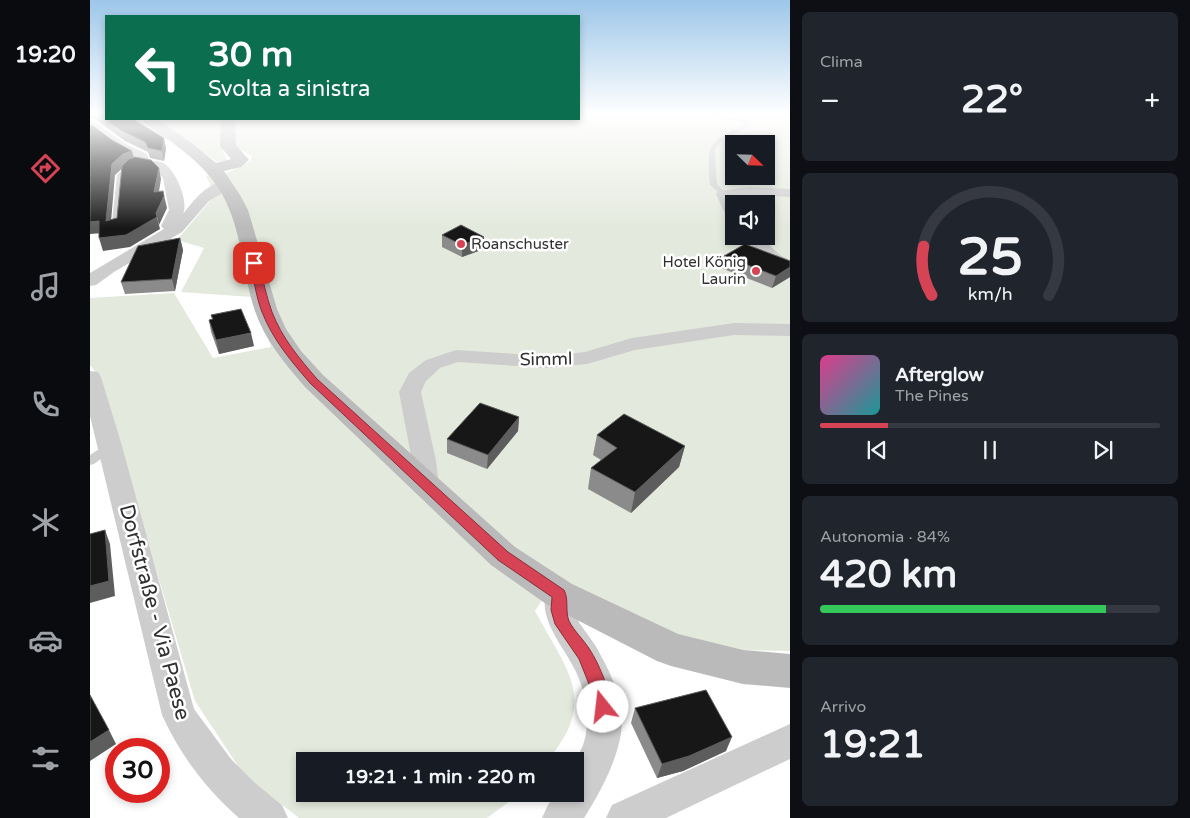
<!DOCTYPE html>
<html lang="it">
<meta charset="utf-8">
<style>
body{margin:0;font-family:"Varela Round",sans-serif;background:#20242c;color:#f1f3f6;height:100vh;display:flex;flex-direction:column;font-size:19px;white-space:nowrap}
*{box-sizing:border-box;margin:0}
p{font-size:16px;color:#9ea1a6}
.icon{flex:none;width:28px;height:28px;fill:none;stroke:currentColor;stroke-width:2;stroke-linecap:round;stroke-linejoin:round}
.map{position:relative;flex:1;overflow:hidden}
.drawer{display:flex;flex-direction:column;gap:12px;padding:12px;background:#0d0f14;width:400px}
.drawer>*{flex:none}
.banner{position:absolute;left:15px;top:15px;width:475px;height:105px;border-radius:0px;box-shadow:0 2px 8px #0003;background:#0b6e4f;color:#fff;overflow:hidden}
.needle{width:32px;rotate:113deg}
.buttons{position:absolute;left:635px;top:135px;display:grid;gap:10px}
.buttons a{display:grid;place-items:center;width:50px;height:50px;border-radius:0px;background:#171b24;box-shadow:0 2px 8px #0003;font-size:25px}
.speed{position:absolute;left:15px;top:738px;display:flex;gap:10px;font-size:25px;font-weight:700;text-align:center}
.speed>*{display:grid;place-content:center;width:65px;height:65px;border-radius:50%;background:#171b24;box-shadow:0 2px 8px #0003;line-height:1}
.speed .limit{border:8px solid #d22;background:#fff;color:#111}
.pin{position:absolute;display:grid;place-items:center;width:42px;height:42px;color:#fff;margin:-21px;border-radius:10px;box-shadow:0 2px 8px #0006}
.me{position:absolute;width:55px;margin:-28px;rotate:344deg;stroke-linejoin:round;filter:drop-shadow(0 0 4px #0008)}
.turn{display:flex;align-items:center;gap:18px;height:105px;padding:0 20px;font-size:22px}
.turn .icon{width:65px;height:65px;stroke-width:2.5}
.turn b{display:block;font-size:35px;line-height:42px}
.big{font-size:38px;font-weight:800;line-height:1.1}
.drawer .widget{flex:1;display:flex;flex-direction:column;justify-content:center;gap:8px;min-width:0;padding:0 18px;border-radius:8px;background:#20242c}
.drawer .dial{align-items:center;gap:0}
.dial svg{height:130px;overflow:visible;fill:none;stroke:#363941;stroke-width:7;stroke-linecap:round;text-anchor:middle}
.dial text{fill:#f1f3f6;stroke:none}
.song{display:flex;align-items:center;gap:15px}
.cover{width:60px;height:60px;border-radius:8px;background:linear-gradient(135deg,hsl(330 70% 55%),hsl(180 70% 35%))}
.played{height:5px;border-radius:2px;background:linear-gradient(90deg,#d64354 20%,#363941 20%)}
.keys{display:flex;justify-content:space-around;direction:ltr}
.heat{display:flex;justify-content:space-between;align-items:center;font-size:28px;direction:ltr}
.charge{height:8px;border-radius:4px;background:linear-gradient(90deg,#34c759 84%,#363941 0)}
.trip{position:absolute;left:206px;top:752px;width:288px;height:50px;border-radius:0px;background:#171b24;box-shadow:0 2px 8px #0003;font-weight:800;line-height:50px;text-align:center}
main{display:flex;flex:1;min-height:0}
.menu{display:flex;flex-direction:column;width:90px;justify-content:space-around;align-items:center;background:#090b0e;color:#9ea1a6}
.menu .icon{width:35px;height:35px}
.menu .on{color:#d64354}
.menu b{font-size:22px;color:#f1f3f6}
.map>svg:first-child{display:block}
</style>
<main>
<nav class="menu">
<b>19:20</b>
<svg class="icon on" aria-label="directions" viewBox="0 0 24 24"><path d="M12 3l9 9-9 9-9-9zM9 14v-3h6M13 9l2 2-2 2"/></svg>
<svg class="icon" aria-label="music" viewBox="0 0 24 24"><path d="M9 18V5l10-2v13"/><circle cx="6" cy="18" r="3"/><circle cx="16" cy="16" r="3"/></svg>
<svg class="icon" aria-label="phone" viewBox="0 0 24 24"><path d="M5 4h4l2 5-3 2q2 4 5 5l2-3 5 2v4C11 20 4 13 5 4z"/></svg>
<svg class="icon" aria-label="climate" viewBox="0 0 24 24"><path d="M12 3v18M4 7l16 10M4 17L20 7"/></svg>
<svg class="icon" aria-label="car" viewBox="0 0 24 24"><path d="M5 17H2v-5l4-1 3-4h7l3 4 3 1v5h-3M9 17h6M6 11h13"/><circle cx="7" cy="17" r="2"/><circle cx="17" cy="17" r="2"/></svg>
<svg class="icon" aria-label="filters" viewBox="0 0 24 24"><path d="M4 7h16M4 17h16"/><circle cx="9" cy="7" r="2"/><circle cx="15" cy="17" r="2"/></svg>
</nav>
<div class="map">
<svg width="700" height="818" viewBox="0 0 700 818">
<rect width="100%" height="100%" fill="#fff"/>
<g fill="#e4e9dd" fill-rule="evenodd">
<path d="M489 114H700V651L641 650 561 628 464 582 445 611C477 671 509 700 457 761H215V794H429L428 795 397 818H209L154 775 105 701 9 377 0 365V298L84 293 123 358 181 347 162 297 91 292 114 248 87 240 125 195 116 176 137 173 161 161 162 156 146 147 144 119H489ZM644 144H676V176H644ZM644 204H676V236H644Z"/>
<polygon points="67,119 132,119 133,151 137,160 127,162"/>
</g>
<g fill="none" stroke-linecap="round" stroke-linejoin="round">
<g fill="#cdcdcd" fill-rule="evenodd">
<path d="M617 114H626L658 121 660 126 633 139 625 150 627 184 637 194 633 196 620 185C618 144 615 143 654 125L653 123Z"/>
<polygon points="42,164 47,165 33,175 28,230 21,232 27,175 33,169"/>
<polygon points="20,442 26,446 24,449 4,464 0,465 0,455"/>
</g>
<g fill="#cdcdcd" fill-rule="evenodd">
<path d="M0 119 4 121 34 143 57 154 59 160C64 161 71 161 75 164 86 172 99 201 93 214 104 200 120 178 141 183L143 186 119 201 92 232 24 272 6 285 0 286V273L74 229 71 226 79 210 73 178 65 169 48 166 46 159 26 149 0 129Z"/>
<polygon points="660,187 700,189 700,197 660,195 642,197 645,204 644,224 639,222 626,194 628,191"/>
<polygon points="653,236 670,236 690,255 700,260 700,272 678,263"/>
<polygon points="644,323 700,324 700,336 644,335 545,350 497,364 456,368 368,362 350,368 336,381 331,392 346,461 349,486 345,492 336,495 327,492 323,486 322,461 309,392 319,373 336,360 366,350 456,356 495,352 542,338"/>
<path d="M0 371 8 372 11 377 32 446 104 709 141 759 164 782 192 805 198 818H149C116 789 90 755 72 715L0 416Z"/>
<path d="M469 582 479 586C485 596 482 608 487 619 494 631 504 641 510 654 521 674 531 696 532 719 533 750 511 792 494 818H452L458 805 466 794H485C485 785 483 772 485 763 487 756 492 749 494 742 500 721 497 700 489 679 479 650 442 618 459 586Z"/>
<polygon points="700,724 700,759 576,818 516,818 522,805"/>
</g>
<path fill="#bababa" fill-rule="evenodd" d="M52 119H68L103 144 126 163 141 159 130 146 131 119H145L146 145 159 160 151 167 134 171 150 195 158 210 187 309 196 329 211 351 233 375 425 547 482 584 588 634 653 650 700 654V688L653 684 581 666 567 661 456 604 401 565 215 387C195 364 175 340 165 311 152 272 152 229 132 194 119 171 99 155 79 140 70 134 58 128 52 119Z"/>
</g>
<g fill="#8b8b8b">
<polygon points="0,114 16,114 76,148 74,161 60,158 58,152 35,141 5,119 0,118"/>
<polygon points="352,235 394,249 372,257 352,247"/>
<polygon points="90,238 93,250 85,291 35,294 31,282"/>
<polygon points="634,256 700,261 700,277 682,288 631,268"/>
<polygon points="121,315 164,346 129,354 121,332 119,320 122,319"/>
<polygon points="429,417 428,431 397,469 357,453 357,439"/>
<polygon points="507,435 595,446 589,467 541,513 498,489 501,468 511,460 503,455"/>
<polygon points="545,708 636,751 593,771 567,778 541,723"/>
</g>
<g fill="#5d5d5d">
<polygon points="74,138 76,148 74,161 72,151"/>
<polygon points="42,151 45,162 36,165 25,175 20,233 16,221 22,164 33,154"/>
<polygon points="69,168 71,179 67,204 64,192"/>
<polygon points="73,191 77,208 69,225 66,213"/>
<polygon points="67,217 70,229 40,247 13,251 9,238"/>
<polygon points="9,221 13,233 0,234 0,222"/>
<polygon points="394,237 394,249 372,257 372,245"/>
<polygon points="90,238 93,250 85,291 82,279"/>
<polygon points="700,267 700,277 682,288 686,276"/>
<polygon points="161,333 164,346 129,354 126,340"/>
<polygon points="429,417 428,431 397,469 398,455"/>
<polygon points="595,446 589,467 541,513 545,492"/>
<polygon points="15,530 20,544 25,596 0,603 0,586"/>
<polygon points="19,730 26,744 0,761 0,742"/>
<polygon points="642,737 636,751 593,771 567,778 572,764"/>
</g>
<g fill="#171717" stroke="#5d5d5d">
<polygon points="8,114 16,114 16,119 43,119 74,138 72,151 58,148 55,142 32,131"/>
<polygon points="2,125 22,140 42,151 33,154 22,164 16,221 27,218 32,166 39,159 45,157 61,160 69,168 64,192 73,191 74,196 66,213 67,217 36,235 9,238 9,221 0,222 0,126"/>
<polygon points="371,225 394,237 372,245 352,235"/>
<polygon points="90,238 82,279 31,282 48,246"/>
<polygon points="655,244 700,261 700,267 686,276 634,256"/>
<polygon points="151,309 161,333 126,340 119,320 123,319 121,315"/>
<polygon points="390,403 429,417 398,455 357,439"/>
<polygon points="534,414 595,446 545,492 501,468 527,448 507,435"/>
<polygon points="15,530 19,581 0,586 0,534"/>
<polygon points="616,690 642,737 599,756 572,764 545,708"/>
<polygon points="0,695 19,730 0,742"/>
</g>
<linearGradient id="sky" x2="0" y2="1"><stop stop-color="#9dc6e9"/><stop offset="0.5" stop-color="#fff"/><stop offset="1" stop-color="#fff" stop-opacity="0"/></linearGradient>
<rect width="700" height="228" fill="url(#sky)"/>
<path fill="#d64354" stroke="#8b2c37" d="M164 260 169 263C173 279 176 296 182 312 192 338 209 358 227 379L418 552 474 590C479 599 475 611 479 621 484 631 494 640 500 650 508 662 525 699 519 712L513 715 507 712 503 694 489 659 465 624 461 610 462 597 408 560 220 383C201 361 183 340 172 312 166 297 164 279 160 263Z"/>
<g fill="#d64354" stroke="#fff" stroke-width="2">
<circle cx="371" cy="244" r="5"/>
<circle cx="666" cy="271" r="5"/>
</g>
<g text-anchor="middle" stroke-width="5" stroke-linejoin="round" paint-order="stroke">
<g font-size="15" fill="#303030" stroke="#fff" text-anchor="start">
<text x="381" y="249">Roanschuster</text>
<text x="656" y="267" text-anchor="end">Hotel König<tspan x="656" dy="17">Laurin</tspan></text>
</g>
<g font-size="18" fill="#303030" stroke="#fff">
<text transform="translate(456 359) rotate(-1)" y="6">Simml</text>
</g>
<g font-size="21" fill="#303030" stroke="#fff">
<text transform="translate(65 612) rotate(75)" y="7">Dorfstraße - Via Paese</text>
</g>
</g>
</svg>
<div class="buttons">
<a><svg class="needle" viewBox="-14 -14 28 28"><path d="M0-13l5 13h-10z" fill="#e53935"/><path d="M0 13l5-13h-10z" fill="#9ea1a6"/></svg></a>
<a><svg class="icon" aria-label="sound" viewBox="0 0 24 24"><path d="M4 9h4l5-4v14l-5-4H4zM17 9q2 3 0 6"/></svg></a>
</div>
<div class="speed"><div class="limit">30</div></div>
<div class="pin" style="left:164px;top:263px;background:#d93025"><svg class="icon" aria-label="arrive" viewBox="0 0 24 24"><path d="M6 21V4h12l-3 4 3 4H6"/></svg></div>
<svg class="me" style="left:513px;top:707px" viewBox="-20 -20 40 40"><circle r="19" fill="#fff"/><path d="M0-13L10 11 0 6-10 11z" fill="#d64354"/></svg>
<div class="trip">19:21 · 1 min · 220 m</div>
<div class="banner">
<div class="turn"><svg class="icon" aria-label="left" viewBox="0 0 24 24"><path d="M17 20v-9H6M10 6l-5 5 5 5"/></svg><div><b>30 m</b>Svolta a sinistra</div></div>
</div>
</div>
<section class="drawer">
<div class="widget"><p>Clima</p>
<div class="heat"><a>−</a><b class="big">22°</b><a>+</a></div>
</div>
<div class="widget dial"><svg viewBox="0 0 100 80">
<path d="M14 69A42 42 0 1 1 86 69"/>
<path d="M14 69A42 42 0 0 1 9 39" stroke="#d64354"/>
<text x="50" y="56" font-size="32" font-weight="700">25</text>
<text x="50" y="72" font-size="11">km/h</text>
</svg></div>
<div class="widget">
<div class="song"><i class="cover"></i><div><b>Afterglow</b><p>The Pines</p></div></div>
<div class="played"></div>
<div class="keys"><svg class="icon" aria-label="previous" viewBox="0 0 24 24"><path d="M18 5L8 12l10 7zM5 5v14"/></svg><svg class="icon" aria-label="pause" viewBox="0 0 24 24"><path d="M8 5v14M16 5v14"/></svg><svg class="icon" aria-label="next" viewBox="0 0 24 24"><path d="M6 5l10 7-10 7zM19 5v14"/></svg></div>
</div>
<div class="widget"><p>Autonomia · 84%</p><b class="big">420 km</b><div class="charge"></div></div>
<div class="widget"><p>Arrivo</p><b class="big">19:21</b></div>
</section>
</main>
